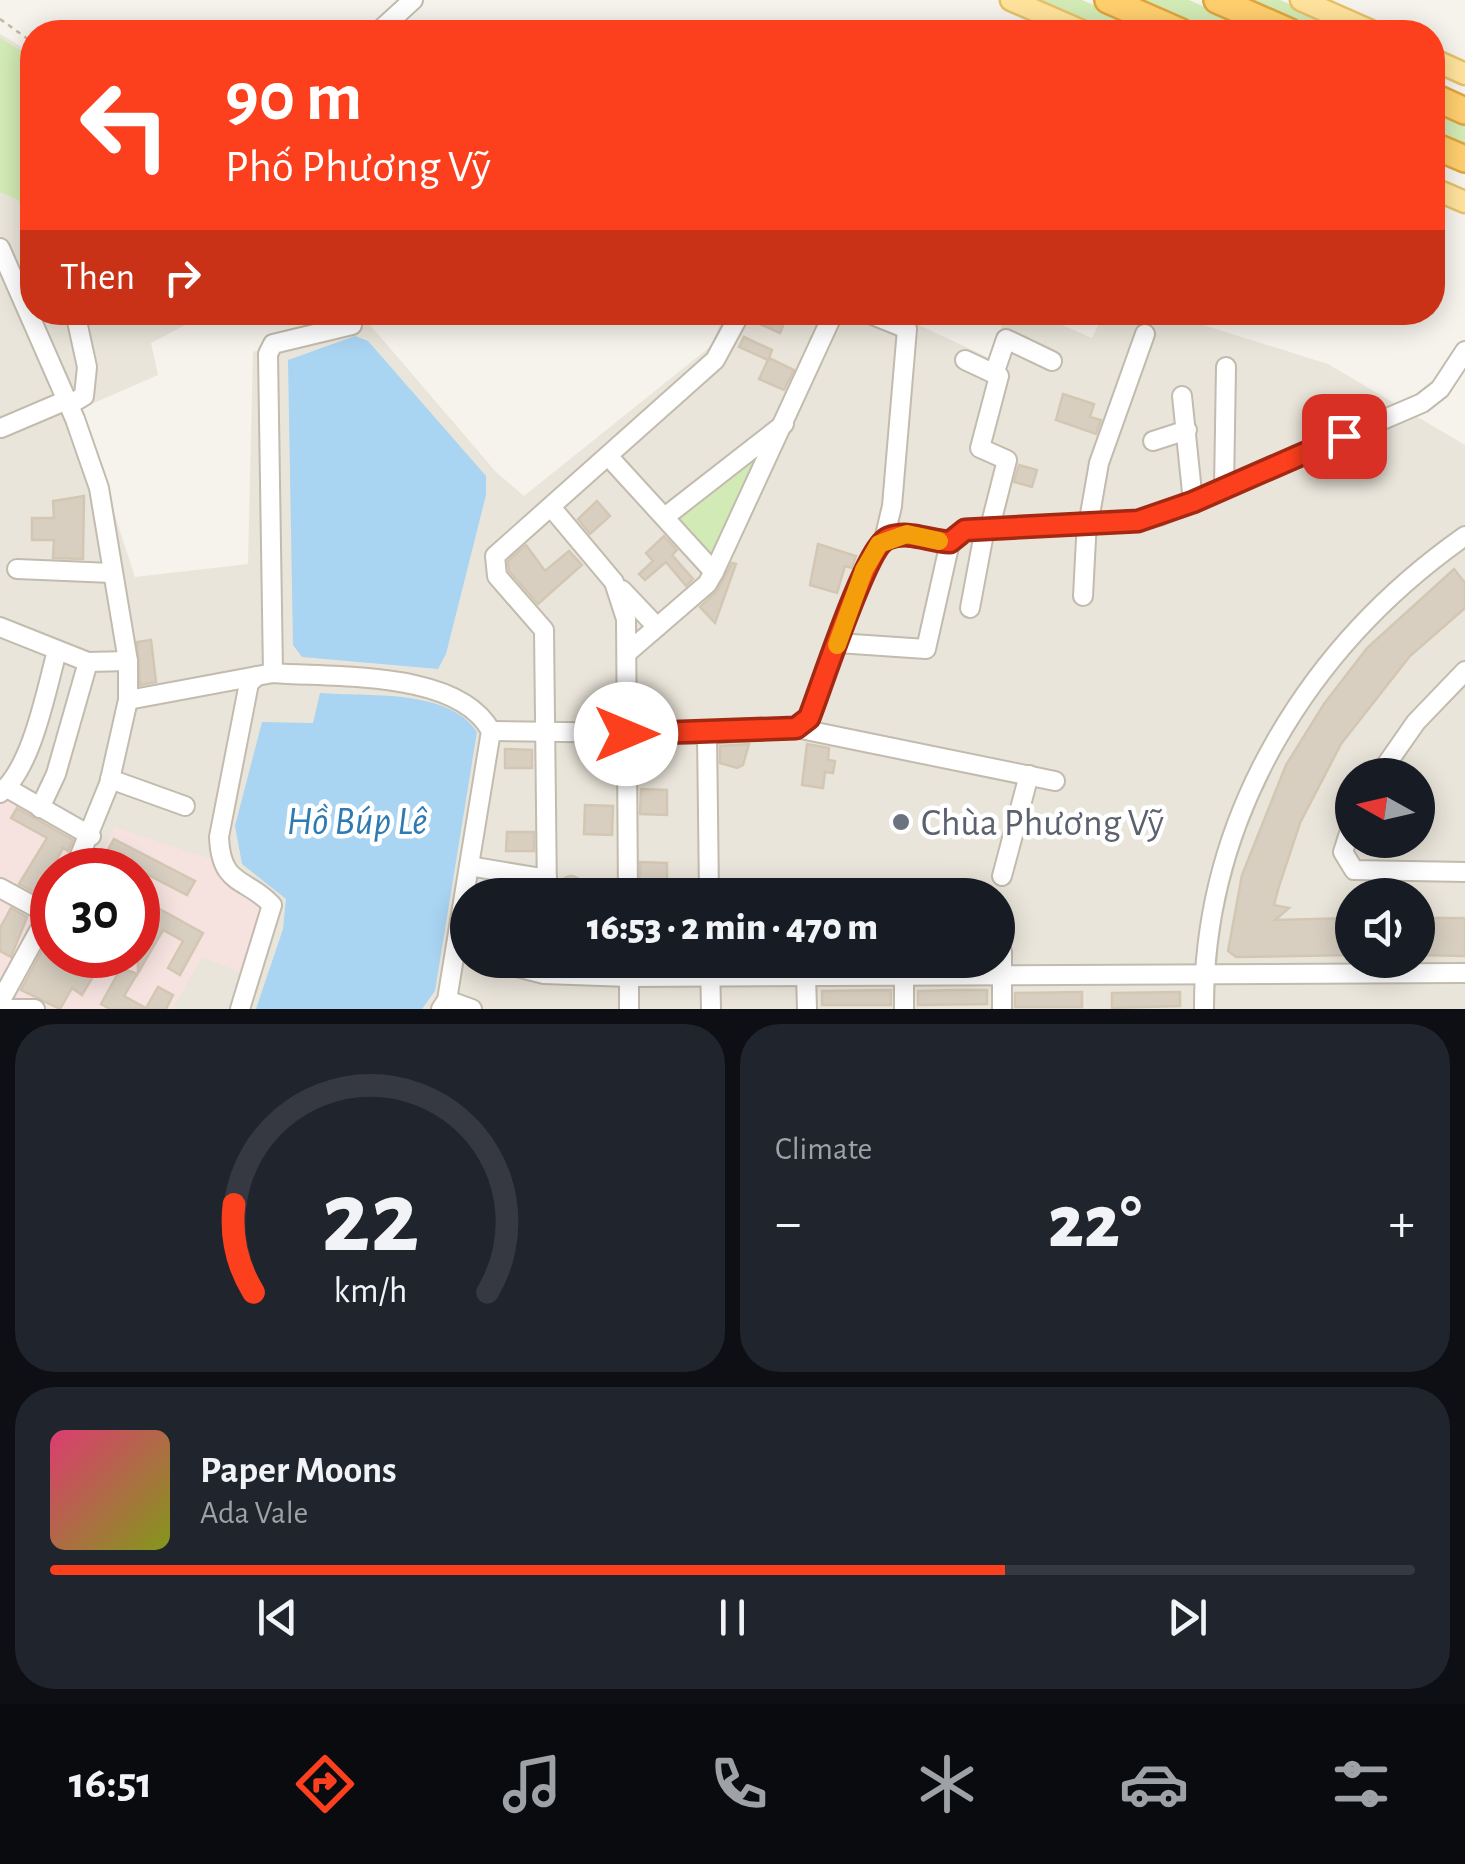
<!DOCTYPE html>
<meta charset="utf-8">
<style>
body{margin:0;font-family:"Alegreya Sans",sans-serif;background:#20242c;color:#f1f3f6;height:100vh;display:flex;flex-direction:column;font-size:38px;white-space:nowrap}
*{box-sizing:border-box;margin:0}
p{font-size:32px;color:#9ea1a6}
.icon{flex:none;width:55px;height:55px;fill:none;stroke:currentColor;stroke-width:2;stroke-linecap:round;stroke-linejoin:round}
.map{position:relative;height:1009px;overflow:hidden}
.drawer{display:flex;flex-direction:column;gap:15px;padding:15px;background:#0d0f14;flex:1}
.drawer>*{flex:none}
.banner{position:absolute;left:20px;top:20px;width:1425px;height:305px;border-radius:40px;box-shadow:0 5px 25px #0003;background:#fc3f1d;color:#fff;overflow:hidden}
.needle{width:65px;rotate:278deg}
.tools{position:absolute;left:1335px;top:758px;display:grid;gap:20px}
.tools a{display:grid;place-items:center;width:100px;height:100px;border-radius:50%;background:#171b24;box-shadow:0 5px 25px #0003;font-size:50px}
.speed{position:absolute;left:30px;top:848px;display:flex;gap:20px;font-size:50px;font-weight:700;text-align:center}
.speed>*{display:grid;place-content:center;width:130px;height:130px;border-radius:50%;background:#171b24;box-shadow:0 5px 25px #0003;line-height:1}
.speed .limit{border:15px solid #d22;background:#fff;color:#111}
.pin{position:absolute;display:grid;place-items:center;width:85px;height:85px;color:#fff;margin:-42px;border-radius:20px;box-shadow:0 5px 15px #0006}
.me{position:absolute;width:110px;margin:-55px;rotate:90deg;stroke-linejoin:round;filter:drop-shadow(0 0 8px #0008)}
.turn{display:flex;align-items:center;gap:35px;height:210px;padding:0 40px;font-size:45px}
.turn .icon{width:130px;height:130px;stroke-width:2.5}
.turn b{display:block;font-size:70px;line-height:85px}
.then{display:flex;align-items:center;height:95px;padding:0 40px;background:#0003;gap:20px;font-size:38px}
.big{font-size:75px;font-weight:800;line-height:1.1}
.drawer .tile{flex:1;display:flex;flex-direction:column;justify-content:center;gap:15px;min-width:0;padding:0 35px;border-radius:40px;background:#20242c}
.drawer .dial{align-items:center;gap:0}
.dial svg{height:260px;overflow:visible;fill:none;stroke:#363941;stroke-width:7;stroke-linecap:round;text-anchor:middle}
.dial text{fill:#f1f3f6;stroke:none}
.song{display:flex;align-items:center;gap:30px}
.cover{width:120px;height:120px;border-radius:15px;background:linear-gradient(135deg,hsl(340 70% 55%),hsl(70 70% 35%))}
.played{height:10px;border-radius:5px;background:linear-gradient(90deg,#fc3f1d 70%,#363941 70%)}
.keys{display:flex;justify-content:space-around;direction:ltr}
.heat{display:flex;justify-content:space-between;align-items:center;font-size:55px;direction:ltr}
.drawer .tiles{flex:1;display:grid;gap:15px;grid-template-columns:1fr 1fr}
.tile:last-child{grid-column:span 2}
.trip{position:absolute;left:450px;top:878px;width:565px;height:100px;border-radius:50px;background:#171b24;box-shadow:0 5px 25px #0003;font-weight:800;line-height:100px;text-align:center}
.tab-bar{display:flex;height:160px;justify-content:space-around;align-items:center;background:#090b0e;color:#9ea1a6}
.tab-bar .icon{width:70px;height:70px}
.tab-bar .current{color:#fc3f1d}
.tab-bar b{font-size:45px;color:#f1f3f6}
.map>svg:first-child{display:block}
</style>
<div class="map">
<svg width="1465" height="1009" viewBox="0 0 1465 1009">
<rect width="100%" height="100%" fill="#f6f3ec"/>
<path fill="#eae5da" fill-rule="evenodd" d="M0 34 32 53V312L191 313 193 321 151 343 158 375 80 409 135 577 248 564 253 352 365 319 496 472 524 496 711 346 725 313H893L994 360 1005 313H1035L1092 338 1104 313H1165L1328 364 1465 445V1009H0ZM1352 775H1418V840H1352ZM52 870H138V955H52ZM468 895H998V960H468ZM1352 895H1418V960H1352Z"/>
<g fill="#f6e3e0">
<polygon points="8,793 84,835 65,870 52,870 52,892 0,987 0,801"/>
<polygon points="114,827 214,860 228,885 262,906 263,918 243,973 202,957 172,1009 25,1009 4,998 52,918 52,955 138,955 138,870 79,870 91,848 103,852"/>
</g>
<g fill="#d2eab5">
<polygon points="1032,0 1082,0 1156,32 1104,32"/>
<polygon points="1139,0 1189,0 1262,32 1212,32"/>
<polygon points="1241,0 1280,0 1354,32 1313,32"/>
<polygon points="0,38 32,57 32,218 18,200 0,192"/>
<polygon points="1432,109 1465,123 1465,145 1433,130"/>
<polygon points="758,455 760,457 712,558 677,520 679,515"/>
</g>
<g fill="#a9d4f2">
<polygon points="355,336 368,341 486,476 486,495 446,654 438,669 302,657 293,645 288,360"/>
<path d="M320 693C366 697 449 688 477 732L435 991 422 1009H256L283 929 286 899 242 864 235 826 262 722 313 723Z"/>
</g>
<g fill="#d8cfc1" stroke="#d3c7b4" stroke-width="2.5">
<polygon points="754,312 784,323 780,333 751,320"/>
<polygon points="744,337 772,350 769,358 794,370 784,390 759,379 768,360 739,347"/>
<polygon points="1063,394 1094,404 1090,417 1101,420 1096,434 1056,420"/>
<polygon points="1019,465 1037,470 1032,487 1014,482"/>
<polygon points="84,496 83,559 53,558 54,540 32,540 32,518 54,518 53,501"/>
<polygon points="597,501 610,516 590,534 578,519"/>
<polygon points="664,536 677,550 672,555 693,579 686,586 666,562 645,580 639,574 653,561 646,553"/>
<polygon points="818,544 856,556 852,568 845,566 837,593 810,585"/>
<polygon points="526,545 545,571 569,551 582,565 538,604 509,571 508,561"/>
<polygon points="732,563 736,564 715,623 700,607 717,591"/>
<polygon points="1454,569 1465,583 1465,608 1410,656 1341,744 1300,823 1279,886 1274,905 1289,908 1275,920 1352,918 1352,955 1236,957 1228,951 1242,875 1286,765 1324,704 1367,648"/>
<polygon points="151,640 156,682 140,685 137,642"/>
<polygon points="749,744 743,765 737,768 720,763 720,746"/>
<polygon points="807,744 829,748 828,760 835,761 833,773 825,772 823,788 802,785"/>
<polygon points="505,749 532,750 532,768 505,768"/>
<polygon points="641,789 667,790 667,815 640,814"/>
<polygon points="585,805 613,806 612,835 584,834"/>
<polygon points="17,808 73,840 68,851 63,848 39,893 42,896 19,884 47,838 11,818"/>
<polygon points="507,832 534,832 534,851 506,851"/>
<polygon points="114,839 195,881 187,895 106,853"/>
<polygon points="640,862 667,863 667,890 640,889"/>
<circle cx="571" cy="887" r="11"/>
<polygon points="138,897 203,933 180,975 168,968 183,941 163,930 138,973"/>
<polygon points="11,908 27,917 11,957 0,951 0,928"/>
<polygon points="1418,918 1465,918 1465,956 1418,955"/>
<polygon points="52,932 52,955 77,970 86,955 103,960 82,995 72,988 60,1009 21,990"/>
<polygon points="121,968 137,974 124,996 146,1008 158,987 173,995 166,1009 110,1009 101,1004"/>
<polygon points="891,990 891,1005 822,1005 822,991"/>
<polygon points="954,990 987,990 987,1004 918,1005 918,991"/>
<polygon points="1082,992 1082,1007 1015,1007 1015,993"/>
<polygon points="1180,992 1180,1006 1112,1008 1112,993"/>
</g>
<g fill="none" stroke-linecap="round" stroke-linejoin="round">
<defs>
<g id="minor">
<polyline points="378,32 413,0"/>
<polyline points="0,248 75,419 99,488 128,661 128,700 109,784 74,870"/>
<polyline points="865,312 907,329 892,506 884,540"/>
<polyline points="965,360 999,376 980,448 1007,460 990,527"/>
<polyline points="994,374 1006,339 1052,361"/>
<polyline points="1182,396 1193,502"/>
<polyline points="69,405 84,396 87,367 75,312"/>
<polyline points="1,428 67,400"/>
<polyline points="1153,441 1187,430"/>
<polyline points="609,457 714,572"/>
<polyline points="1224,489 1226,367"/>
<polyline points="551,507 614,582 626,619 628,895"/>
<polyline points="666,516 784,424"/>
<polyline points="1089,520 1099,463 1145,334"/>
<polyline points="17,569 112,573"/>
<polyline points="622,590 657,627"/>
<polyline points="1083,596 1087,520"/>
<polyline points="970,608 985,528"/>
<polyline points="0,627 88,662 128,661"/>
<polyline points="838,643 926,649 950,542"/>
<polyline points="627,653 707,584 714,572 834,312"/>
<polyline points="273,673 268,354 273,344 352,325 347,312"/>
<polyline points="128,700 257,676"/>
<polyline points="796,728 1055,781"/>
<polyline points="491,731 707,734 796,728 809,718 864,570 882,541 907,534 950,542 965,530 1138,521 1162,515 1422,403 1440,389 1465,351"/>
<polyline points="707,734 709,895"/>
<polyline points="1379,775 1416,722 1465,671"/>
<polyline points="110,779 185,806"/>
<polyline points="7,788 91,836"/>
<path d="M0 793C32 768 46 691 57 651"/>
<polyline points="40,808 56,774 88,662"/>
<polyline points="1352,824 1343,852 1354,870 1465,872"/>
<polyline points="469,866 547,879"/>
<polyline points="1002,876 1029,775"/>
<polyline points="0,888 52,916"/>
<polyline points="547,895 544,630 497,576 495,556 715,360 741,312"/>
<polyline points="1002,952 1002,1009"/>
<polyline points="121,955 123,956"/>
<polyline points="488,960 544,974 629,977 1465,973"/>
<polyline points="710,960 711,1009"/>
<polyline points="806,976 807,1009"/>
<polyline points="904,976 904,1009"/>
<polyline points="0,1002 52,907"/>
<polyline points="446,1007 447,1000 472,1009"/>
<polyline points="11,1009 35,1009"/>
<path d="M240 1009 272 905C246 877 221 887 219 837L249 683 257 676 273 673C336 678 458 670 491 731L447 1000 441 1009"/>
<polyline points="629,1009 629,960"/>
<path d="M1204 1009C1203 815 1310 645 1465 536"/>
</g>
<g id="major">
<polyline points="1011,0 1084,32"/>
<polyline points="1301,0 1373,32"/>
<polyline points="1432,59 1465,74"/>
<polyline points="1432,188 1465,202"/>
</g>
<g id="highway">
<polyline points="1108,0 1181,32"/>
<polyline points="1217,0 1290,32"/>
<polyline points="1432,96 1465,111"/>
<polyline points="1432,145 1465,159"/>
</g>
</defs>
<use href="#minor" stroke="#c2bbae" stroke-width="22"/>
<use href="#major" stroke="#e6c16a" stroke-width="25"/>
<use href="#highway" stroke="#e0a43c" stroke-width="30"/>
<polyline stroke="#c4b79f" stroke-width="2.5" stroke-dasharray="5 5" stroke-linecap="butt" points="0,19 32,42"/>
<use href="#minor" stroke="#fff" stroke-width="18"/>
<use href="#major" stroke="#ffe39c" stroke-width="20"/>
<use href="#highway" stroke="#ffcf6e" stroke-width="25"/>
</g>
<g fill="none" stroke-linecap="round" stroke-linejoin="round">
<defs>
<path id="route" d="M626 734 796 728 809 718C821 688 866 547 888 538 909 530 928 541 950 542L965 530 1138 521 1193 502 1344 436"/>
</defs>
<use href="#route" stroke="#a42913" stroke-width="25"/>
<use href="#route" stroke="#fc3f1d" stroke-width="18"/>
<polyline stroke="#f59e0b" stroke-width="18" points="837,645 864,570 879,544 907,534 939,541"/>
</g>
<circle fill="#6b7280" stroke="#fff" stroke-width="4" cx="901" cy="822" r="10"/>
<g text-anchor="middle" stroke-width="9" stroke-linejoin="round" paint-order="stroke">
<g font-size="38" fill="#5b616d" stroke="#fff" text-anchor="start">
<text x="921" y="835">Chùa Phương Vỹ</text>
</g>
<g font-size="40" font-style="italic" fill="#2e7ab2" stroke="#fff">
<text x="357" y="834">Hồ Búp Lê</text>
</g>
</g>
</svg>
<div class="tools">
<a><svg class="needle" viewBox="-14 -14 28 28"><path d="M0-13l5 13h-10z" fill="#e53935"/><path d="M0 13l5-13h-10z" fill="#9ea1a6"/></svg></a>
<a><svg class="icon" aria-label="sound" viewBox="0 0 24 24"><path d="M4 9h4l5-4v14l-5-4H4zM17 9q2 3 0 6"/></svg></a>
</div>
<div class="speed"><div class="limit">30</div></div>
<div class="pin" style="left:1344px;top:436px;background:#d93025"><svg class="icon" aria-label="arrive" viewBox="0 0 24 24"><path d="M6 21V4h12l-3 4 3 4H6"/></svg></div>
<svg class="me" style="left:626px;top:734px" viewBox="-20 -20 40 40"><circle r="19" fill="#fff"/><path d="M0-13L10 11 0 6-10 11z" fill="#fc3f1d"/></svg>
<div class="trip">16:53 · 2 min · 470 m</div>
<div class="banner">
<div class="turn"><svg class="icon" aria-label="left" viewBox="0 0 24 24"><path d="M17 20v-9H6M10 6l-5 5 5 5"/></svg><div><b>90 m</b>Phố Phương Vỹ</div></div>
<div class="then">Then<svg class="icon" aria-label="right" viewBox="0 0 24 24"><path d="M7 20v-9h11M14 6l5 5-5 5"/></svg></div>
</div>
</div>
<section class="drawer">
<div class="tiles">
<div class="tile dial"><svg viewBox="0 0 100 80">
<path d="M14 69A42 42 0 1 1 86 69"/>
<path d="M14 69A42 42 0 0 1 8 42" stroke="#fc3f1d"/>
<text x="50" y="56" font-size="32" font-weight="700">22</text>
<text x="50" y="72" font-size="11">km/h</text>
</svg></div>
<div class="tile"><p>Climate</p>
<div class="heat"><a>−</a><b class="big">22°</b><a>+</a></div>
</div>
<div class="tile">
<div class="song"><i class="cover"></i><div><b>Paper Moons</b><p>Ada Vale</p></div></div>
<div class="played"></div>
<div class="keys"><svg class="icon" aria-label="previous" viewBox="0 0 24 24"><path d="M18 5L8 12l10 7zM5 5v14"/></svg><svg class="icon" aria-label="pause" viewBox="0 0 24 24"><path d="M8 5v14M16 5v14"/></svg><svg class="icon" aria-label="next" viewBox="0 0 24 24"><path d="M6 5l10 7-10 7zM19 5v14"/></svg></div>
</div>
</div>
</section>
<nav class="tab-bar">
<b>16:51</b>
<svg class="icon current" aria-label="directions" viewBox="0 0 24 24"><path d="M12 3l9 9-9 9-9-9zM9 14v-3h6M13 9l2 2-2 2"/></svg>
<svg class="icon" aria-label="music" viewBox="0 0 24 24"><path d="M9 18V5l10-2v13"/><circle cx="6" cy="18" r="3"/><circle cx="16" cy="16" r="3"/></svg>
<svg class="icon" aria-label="phone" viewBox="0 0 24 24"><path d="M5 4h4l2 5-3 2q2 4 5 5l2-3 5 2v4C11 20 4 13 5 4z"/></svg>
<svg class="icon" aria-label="climate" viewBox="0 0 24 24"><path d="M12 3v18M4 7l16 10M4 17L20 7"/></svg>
<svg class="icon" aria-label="car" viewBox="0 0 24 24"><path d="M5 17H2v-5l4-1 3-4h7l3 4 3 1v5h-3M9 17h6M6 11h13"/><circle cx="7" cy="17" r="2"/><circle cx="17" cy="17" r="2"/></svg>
<svg class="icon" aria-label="filters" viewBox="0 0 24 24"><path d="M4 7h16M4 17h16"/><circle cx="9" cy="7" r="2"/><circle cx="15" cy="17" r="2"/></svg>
</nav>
